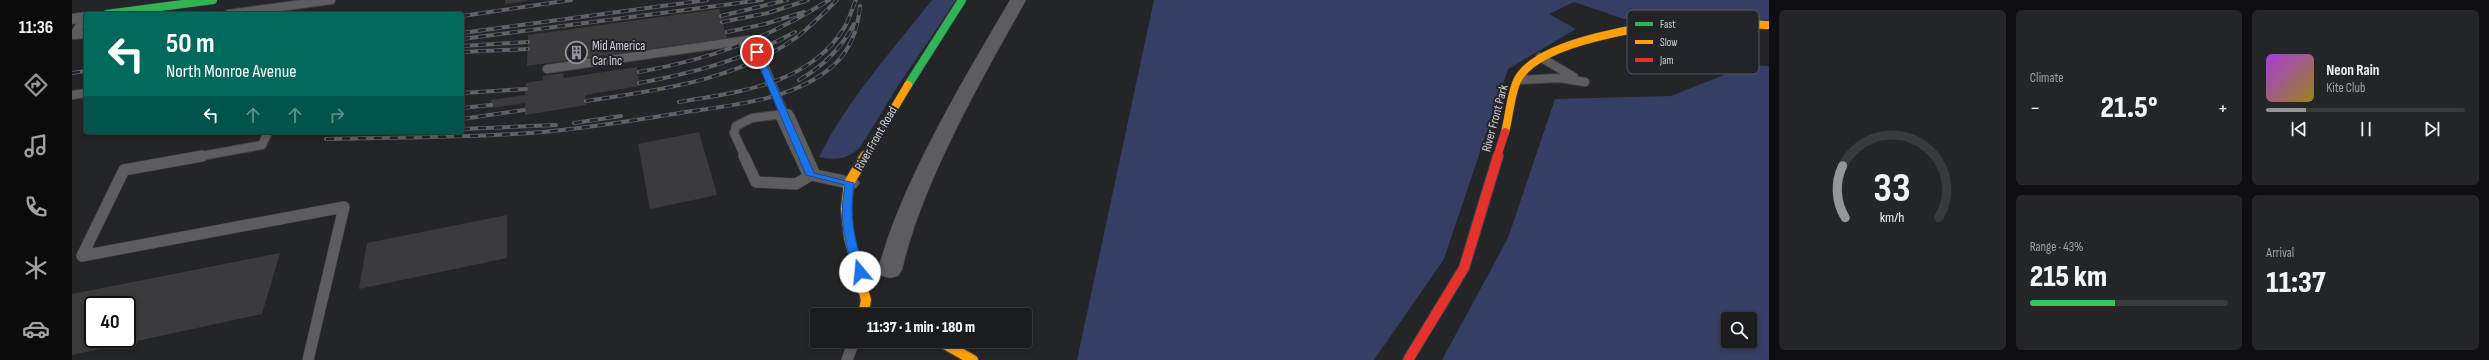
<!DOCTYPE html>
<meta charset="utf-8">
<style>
body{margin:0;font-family:"Sofia Sans Condensed",sans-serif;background:#242528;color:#f1f3f6;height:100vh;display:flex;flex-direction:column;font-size:15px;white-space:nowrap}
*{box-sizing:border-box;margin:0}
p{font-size:13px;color:#a0a1a4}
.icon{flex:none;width:22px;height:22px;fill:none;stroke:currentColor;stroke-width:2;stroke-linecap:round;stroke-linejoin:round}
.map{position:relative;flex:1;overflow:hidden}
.sheet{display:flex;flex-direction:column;gap:10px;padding:10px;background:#0f0f11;width:720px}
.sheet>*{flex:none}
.guide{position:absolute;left:12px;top:12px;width:380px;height:122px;border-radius:4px;box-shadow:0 2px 6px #0003,0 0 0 1px #393a3d;background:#00695c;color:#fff;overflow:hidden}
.controls{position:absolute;left:1649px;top:312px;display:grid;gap:8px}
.controls a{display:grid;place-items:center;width:36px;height:36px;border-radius:4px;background:#1b1c1f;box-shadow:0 2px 6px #0003,0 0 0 1px #393a3d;font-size:20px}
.speed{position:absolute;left:12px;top:296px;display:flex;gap:8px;font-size:20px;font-weight:700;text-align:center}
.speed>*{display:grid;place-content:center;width:52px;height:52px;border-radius:50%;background:#1b1c1f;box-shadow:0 2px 6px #0003,0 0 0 1px #393a3d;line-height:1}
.speed .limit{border:2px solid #111;border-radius:6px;background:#fff;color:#111}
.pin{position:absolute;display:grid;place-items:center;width:34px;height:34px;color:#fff;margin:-17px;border:2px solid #fff;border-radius:50%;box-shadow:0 1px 4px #0007}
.me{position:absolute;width:44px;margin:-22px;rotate:343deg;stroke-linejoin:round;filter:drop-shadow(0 0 3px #0008)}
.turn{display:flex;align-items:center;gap:14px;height:84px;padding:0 16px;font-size:18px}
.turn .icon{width:52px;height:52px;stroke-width:2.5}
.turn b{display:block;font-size:28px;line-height:34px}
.lanes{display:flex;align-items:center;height:38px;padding:0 16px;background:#0003;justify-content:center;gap:20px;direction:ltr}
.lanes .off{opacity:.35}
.big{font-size:30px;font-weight:800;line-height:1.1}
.sheet .card{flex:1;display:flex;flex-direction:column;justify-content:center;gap:6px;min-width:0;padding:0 14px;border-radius:6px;background:#242528}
.sheet .dial{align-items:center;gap:0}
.dial svg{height:104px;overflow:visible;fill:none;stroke:#393a3d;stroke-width:7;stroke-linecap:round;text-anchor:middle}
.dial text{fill:#f1f3f6;stroke:none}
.song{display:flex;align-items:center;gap:12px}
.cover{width:48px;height:48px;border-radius:6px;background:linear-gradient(135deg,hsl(280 70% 55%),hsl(50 70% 35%))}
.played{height:4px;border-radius:2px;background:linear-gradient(90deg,#959699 20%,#393a3d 20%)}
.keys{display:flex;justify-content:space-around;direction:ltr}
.heat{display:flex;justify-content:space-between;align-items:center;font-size:22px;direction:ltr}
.charge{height:6px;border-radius:3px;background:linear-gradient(90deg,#34c759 43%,#393a3d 0)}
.sheet .tiles{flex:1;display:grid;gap:10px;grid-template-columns:repeat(3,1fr)}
.card:first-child{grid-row:span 2}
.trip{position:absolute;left:738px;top:308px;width:222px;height:40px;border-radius:4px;background:#1b1c1f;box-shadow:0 2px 6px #0003,0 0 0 1px #393a3d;font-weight:800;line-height:40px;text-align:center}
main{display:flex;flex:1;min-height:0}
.tab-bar{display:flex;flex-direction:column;width:72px;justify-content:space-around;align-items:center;background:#0b0b0c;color:#a0a1a4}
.tab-bar .icon{width:28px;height:28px}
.tab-bar .on{color:#959699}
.tab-bar b{font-size:18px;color:#f1f3f6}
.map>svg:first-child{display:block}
</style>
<main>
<nav class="tab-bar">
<b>11:36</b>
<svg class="icon on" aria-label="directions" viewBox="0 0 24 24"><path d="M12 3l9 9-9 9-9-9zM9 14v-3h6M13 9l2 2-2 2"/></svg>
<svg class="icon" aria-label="music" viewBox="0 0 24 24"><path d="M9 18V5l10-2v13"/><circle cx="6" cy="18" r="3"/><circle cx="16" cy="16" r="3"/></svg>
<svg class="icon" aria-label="phone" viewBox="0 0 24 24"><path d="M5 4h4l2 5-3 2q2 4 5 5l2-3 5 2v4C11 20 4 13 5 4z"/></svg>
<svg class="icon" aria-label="climate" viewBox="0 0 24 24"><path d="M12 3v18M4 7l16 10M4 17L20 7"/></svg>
<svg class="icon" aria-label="car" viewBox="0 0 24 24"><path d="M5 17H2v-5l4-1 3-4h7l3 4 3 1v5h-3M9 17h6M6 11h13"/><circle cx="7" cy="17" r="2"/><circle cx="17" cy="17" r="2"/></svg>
</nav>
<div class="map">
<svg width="1697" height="360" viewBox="0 0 1697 360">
<rect width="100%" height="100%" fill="#242529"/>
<g fill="#353e63" fill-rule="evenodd">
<path d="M860 0H884L824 89 789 146C778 159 763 161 747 157 774 102 822 48 860 0Z"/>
<polygon points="1082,0 1697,0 1697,20 1552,19 1502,2 1477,14 1504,29 1436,69 1372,259 1302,360 1005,360"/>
<path d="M1677 65 1697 66V360H1370L1436 238 1483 99 1599 96ZM1656 319H1678V341H1656Z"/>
</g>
<g fill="#3b3b3e" fill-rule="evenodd">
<polygon points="433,0 455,0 456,1 433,4"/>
<polygon points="647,9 655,38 455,66 456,35"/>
<polygon points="565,67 568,86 513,95 514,105 453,115 453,103 418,108 419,100 453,95 454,83 471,80 471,76 491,73 492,78"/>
<polygon points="627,132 645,195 578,209 566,144"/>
<polygon points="435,215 435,258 287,289 295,243"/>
<path d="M208 253 190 314 0 355V294ZM21 305H55V339H21Z"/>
</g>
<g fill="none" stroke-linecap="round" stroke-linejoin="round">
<defs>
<g id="lane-far1">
<polyline points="157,14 259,0"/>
<polyline points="13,17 2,35 14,34"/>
<polyline points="1468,57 1502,77"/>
<polyline points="475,69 676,40 689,58 712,114 680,118 664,126 662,133 673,157"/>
<polyline points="1446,80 1487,78 1513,82"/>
<polyline points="0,95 14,93"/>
<polyline points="124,157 190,145 196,132"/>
</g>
<g id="lane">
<polyline points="130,156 52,170 10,256 272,207 236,360"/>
<polyline points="672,156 684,182 724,184 739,175"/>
<polyline points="775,360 782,341"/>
</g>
<g id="street">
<path d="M938 0H954C909 81 851 180 830 270L826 276 818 278 810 276 806 270C830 180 891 81 938 0Z"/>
<polygon points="14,12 20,14 14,14 14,22 0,24 0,14"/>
<polygon points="712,108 719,110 722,114 747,170 784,178 788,183 784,188 777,189 732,179 702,114 705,110"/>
</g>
<g id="fast">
<polyline points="35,14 141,0"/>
<polyline points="836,85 890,0"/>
</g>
<g id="slow-far1">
<path d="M1433 132C1437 118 1439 91 1446 79 1468 40 1577 25 1618 23 1644 22 1671 24 1697 25"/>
<polyline points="793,157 836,85"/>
</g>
<g id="slow">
<polyline points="791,315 794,300 777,237 774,209 777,183 793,156"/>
<polyline points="867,341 901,360"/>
</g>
<polyline id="jam-far1" points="1425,157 1433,132"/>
<polyline id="jam" points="1336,360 1392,268 1426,156"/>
</defs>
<use href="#lane-far1" stroke="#414144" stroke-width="10"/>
<use href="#lane" stroke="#414144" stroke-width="12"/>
<use href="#street" stroke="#414144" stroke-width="1"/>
<use href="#fast" stroke="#414144" stroke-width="9"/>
<use href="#slow-far1" stroke="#414144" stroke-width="9"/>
<use href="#slow" stroke="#414144" stroke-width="12"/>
<use href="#jam-far1" stroke="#414144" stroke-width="9"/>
<use href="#jam" stroke="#414144" stroke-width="12"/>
<use href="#lane-far1" stroke="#5d5d60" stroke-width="8"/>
<use href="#lane" stroke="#5d5d60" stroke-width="11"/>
<use href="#street" fill="#5d5d60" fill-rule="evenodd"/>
<use href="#fast" stroke="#30b455" stroke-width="8"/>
<use href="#slow-far1" stroke="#ff9f0a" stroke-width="8"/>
<use href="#slow" stroke="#ff9f0a" stroke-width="10"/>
<use href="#jam-far1" stroke="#e5322d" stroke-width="8"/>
<use href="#jam" stroke="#e5322d" stroke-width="10"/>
<defs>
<g id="rail">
<polyline points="390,16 499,0"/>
<polyline points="649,16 715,0"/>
<polyline points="650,22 696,13 736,0"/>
<polyline points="655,32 693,24 732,12"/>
<polyline points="390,33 635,0"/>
<polyline points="390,39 690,0"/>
<polyline points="390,46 456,42"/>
<polyline points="390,52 456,49"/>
<path d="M567 72C639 59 695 39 757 0"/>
<polyline points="0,73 14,71"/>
<path d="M727 80C752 66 769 49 782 24"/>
<path d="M567 83C622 73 674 59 723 32"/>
<polyline points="390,93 454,89"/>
<path d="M514 101C586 90 664 81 725 37 739 26 752 13 765 0"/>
<path d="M607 102C666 92 737 85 772 28 777 20 780 9 784 0"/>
<polyline points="390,108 419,105"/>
<polyline points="390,119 452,110"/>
<polyline points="502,123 549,116"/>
<polyline points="390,129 484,125"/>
<polyline points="253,133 291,132"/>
<path d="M254 139C326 137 399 138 471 132 517 128 563 120 608 113 659 105 722 101 762 65 779 49 786 29 788 6"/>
</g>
</defs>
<use href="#rail" stroke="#616265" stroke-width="4"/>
<use href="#rail" stroke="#23242a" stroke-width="2.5" stroke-dasharray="8" stroke-linecap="butt"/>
</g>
<path fill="#1a73e8" stroke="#114b97" d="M685 50 689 52 742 173 782 183C777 219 782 237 793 272L791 274H784L782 272C772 238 767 220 773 185L734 175 681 52Z"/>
<defs>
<symbol id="building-ring" viewBox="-11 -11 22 22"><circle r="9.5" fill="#23242a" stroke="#959699" stroke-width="1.5"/><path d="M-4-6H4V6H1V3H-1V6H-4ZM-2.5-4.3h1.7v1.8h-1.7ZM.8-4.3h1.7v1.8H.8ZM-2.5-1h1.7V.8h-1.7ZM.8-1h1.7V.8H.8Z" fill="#959699"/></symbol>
</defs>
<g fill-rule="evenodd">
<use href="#building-ring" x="492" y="40" width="25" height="25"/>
</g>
<g text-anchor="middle" stroke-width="4" stroke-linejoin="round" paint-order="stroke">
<g font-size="13" fill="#d2d3d6" stroke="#23242a" text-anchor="start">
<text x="520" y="50">Mid America<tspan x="520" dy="15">Car Inc</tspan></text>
</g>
<g font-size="13" fill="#d2d3d6" stroke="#23242a">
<text transform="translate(1422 118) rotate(-75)" y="5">River Front Park</text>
<text transform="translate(803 138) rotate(-60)" y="5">River Front Road</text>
</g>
</g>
<rect x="1555" y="10" width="132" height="64" rx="6" fill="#23242a" stroke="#58595e" stroke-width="1"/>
<rect x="1563" y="22" width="18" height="4" fill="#30b455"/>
<rect x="1563" y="40" width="18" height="4" fill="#ff9f0a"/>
<rect x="1563" y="58" width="18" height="4" fill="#e5322d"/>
<g font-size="11" fill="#d2d3d6">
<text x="1588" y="28">Fast</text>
<text x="1588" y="46">Slow</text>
<text x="1588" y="64">Jam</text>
</g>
</svg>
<div class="controls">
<a><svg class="icon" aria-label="search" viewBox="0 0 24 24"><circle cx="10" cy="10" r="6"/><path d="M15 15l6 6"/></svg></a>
</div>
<div class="speed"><div class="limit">40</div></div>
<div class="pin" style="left:685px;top:52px;background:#d93025"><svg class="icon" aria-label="arrive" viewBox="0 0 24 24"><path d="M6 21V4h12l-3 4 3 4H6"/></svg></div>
<svg class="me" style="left:788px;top:272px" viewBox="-20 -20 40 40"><circle r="19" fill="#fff"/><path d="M0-13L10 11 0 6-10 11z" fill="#1a73e8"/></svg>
<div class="trip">11:37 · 1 min · 180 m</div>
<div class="guide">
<div class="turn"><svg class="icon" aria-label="left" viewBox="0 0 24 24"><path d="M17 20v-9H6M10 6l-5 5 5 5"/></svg><div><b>50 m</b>North Monroe Avenue</div></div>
<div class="lanes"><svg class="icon" aria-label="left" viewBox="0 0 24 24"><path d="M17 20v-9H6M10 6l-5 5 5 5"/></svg><svg class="icon off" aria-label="ahead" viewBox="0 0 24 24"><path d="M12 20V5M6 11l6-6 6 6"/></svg><svg class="icon off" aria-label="ahead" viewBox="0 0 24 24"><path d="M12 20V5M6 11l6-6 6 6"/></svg><svg class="icon off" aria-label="right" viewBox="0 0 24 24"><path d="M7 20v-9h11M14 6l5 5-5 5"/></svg></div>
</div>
</div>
<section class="sheet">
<div class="tiles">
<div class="card dial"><svg viewBox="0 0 100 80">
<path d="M14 69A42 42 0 1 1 86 69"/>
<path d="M14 69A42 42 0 0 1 12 29" stroke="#959699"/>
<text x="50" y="56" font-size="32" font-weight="700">33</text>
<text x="50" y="72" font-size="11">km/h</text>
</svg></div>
<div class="card"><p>Climate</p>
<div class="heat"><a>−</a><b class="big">21.5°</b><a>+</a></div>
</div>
<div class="card">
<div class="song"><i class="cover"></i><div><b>Neon Rain</b><p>Kite Club</p></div></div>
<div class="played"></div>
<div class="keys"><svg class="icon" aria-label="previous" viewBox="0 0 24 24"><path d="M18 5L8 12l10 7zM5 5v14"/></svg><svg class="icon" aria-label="pause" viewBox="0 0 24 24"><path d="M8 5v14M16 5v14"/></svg><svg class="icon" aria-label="next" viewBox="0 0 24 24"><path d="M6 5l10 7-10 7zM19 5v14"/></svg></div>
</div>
<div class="card"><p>Range · 43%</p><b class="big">215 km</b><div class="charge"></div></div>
<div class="card"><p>Arrival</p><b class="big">11:37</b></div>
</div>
</section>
</main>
